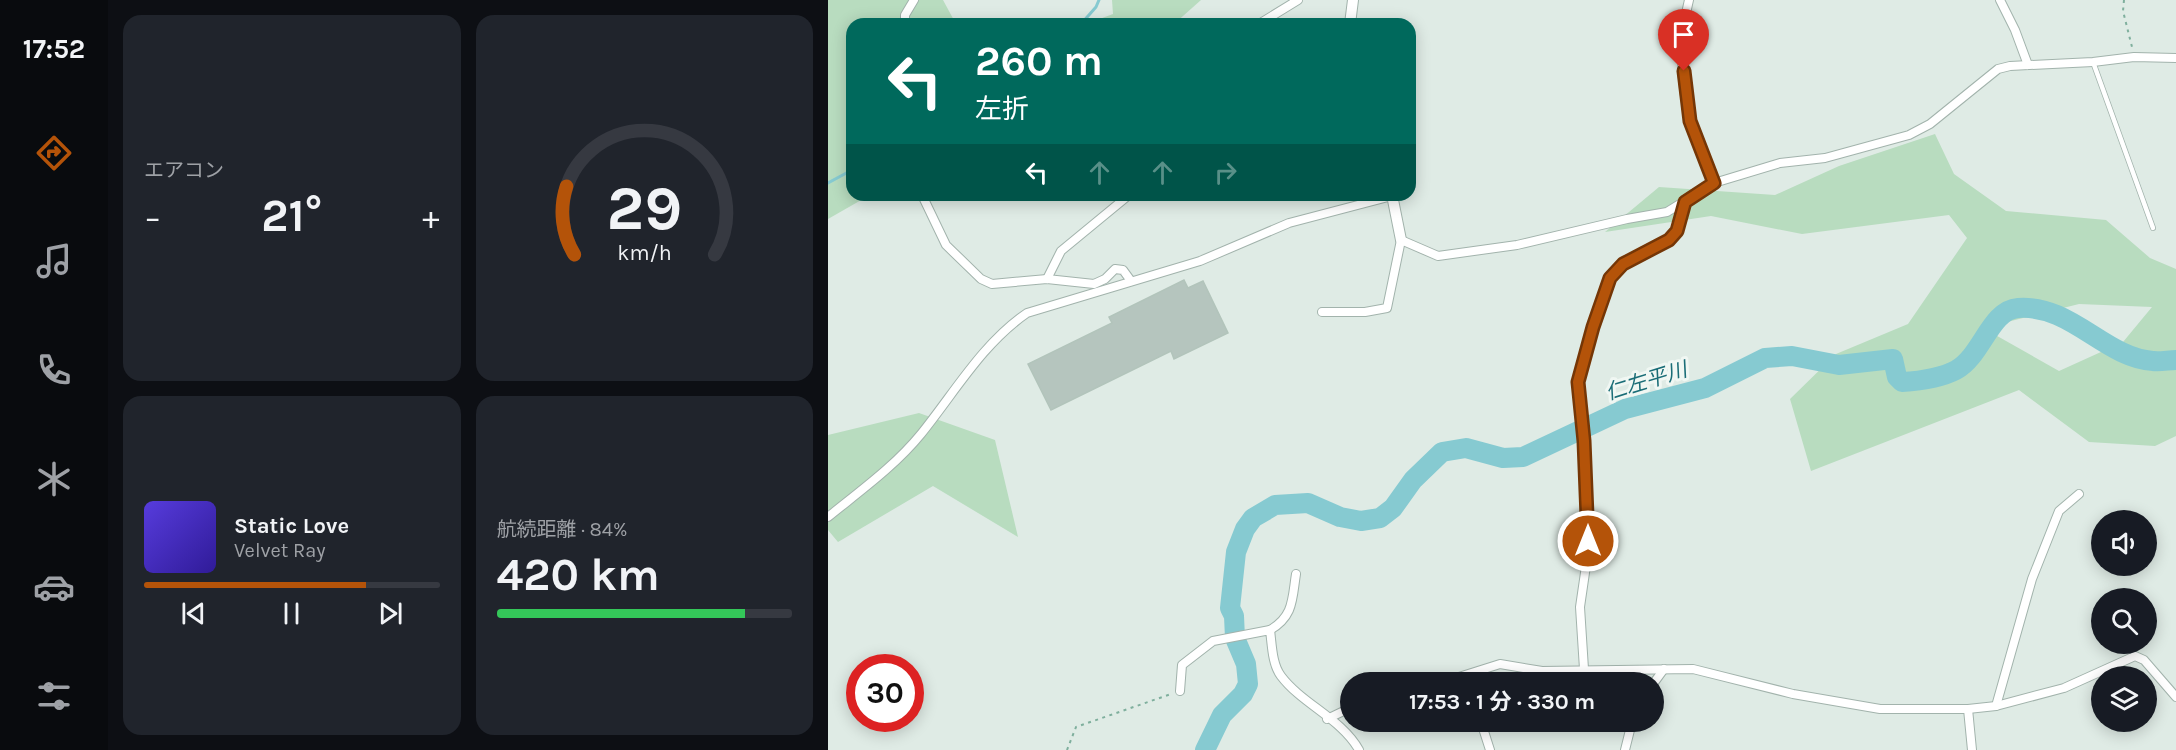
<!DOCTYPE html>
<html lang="ja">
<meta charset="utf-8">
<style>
body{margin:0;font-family:Karla,"Noto Sans JP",sans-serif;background:#20242c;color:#f1f3f6;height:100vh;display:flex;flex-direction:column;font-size:22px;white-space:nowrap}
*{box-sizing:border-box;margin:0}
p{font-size:20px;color:#9ea1a6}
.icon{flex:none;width:33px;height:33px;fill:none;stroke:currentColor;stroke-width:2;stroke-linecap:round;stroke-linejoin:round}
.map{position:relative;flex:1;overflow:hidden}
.side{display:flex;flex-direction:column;gap:15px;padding:15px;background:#0d0f14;width:720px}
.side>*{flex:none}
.hud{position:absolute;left:18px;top:18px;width:570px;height:183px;border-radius:18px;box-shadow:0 3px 15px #0003;background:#00695c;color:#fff;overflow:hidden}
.fabs{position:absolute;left:1263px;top:510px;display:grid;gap:12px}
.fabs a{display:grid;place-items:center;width:66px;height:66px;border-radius:50%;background:#171b24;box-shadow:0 3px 15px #0003;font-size:30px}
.speed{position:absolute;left:18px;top:654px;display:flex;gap:12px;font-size:30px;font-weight:700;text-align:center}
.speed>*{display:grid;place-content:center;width:78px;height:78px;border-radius:50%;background:#171b24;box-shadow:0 3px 15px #0003;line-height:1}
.speed .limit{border:9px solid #d22;background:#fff;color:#111}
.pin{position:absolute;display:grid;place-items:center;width:51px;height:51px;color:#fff;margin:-62px -26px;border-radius:50% 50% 50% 0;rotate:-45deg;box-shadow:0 0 6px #0007}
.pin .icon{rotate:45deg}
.me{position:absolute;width:66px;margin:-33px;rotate:0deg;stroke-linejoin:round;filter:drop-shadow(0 0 4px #0008)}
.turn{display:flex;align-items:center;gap:21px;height:126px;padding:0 30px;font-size:27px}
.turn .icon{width:78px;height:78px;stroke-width:2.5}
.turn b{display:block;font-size:42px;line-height:51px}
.lanes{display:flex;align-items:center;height:57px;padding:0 30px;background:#0003;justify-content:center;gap:30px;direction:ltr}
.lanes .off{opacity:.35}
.big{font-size:45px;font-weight:700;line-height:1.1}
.side .widget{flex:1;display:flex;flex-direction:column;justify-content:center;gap:9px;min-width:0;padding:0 21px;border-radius:18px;background:#20242c}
.side .dial{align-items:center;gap:0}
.dial svg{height:156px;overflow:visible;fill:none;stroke:#363941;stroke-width:7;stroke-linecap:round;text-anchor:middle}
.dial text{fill:#f1f3f6;stroke:none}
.song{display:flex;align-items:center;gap:18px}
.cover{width:72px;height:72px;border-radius:9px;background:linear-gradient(135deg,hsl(250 70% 55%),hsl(250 70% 35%))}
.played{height:6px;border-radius:3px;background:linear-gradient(90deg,#b45309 75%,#363941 75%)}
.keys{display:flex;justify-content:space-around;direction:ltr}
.heat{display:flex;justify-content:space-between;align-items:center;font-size:33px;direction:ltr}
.charge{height:9px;border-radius:4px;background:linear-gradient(90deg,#34c759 84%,#363941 0)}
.side .tiles{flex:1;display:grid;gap:15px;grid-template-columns:repeat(2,1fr)}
.trip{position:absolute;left:512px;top:672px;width:324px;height:60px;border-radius:30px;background:#171b24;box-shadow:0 3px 15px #0003;font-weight:700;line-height:60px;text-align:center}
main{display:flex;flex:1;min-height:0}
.dock{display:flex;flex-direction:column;width:108px;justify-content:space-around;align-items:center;background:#090b0e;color:#9ea1a6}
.dock .icon{width:42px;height:42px}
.dock .on{color:#b45309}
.dock b{font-size:27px;color:#f1f3f6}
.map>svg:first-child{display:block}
</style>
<main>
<nav class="dock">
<b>17:52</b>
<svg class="icon on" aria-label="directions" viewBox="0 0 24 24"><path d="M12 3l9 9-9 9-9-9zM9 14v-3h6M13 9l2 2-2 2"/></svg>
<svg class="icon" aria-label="music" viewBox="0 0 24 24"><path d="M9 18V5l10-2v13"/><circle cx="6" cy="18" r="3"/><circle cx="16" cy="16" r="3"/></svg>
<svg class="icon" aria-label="phone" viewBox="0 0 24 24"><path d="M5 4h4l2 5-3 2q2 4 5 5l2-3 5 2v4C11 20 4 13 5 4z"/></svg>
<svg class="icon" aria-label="climate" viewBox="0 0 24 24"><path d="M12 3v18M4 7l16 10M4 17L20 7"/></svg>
<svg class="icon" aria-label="car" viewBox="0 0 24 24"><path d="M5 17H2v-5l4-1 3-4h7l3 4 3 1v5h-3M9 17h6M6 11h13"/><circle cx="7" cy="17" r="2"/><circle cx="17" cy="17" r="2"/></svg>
<svg class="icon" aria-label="filters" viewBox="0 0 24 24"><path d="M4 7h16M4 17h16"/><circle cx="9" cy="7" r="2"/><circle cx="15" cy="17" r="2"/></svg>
</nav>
<section class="side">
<div class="tiles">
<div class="widget"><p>エアコン</p>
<div class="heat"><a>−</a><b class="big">21°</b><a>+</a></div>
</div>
<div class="widget dial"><svg viewBox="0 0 100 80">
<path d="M14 69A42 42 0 1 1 86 69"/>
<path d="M14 69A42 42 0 0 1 10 34" stroke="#b45309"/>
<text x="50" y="56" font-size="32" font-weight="700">29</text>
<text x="50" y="72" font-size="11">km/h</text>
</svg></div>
<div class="widget">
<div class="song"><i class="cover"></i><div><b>Static Love</b><p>Velvet Ray</p></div></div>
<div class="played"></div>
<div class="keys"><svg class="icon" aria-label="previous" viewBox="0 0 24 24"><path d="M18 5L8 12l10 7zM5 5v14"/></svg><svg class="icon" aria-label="pause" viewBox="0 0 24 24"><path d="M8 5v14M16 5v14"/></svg><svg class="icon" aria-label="next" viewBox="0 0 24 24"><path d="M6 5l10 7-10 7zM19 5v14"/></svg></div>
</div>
<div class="widget"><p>航続距離 · 84%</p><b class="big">420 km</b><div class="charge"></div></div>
</div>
</section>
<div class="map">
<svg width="1348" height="750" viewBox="0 0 1348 750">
<rect width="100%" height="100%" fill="#dfebe5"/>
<g fill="#b8dcbf" fill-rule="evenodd">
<polygon points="0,0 115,0 128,24 24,24 24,195 42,195 0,219"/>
<polygon points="284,0 373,0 346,24 258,24 285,14"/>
<path d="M1107 134 1126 174 1178 211 1278 220 1322 258 1348 269V436L1327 446 1261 442 1191 390 983 471 962 399 1008 354 1080 324 1139 238 1121 215 974 234 883 216 777 232 831 187 947 195 1011 166ZM1251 304 1324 307 1295 342 1231 371 1155 328Z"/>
<polygon points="91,413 167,440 190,537 105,486 10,542 0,530 0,435"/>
</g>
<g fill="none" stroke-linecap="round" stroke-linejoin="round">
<g stroke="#86cad1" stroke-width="3">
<polyline points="253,24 268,7 271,0"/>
<polyline points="0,183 24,170"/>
</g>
<path stroke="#86cad1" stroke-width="20" d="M377 750 394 715 415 694 420 684 418 664 407 638 406 616 402 608 408 552 417 529 425 518 447 505 480 503 512 517 533 521 552 518 565 508 585 480 614 452 638 448 675 458 695 457 797 409 877 388 937 358 964 356 1011 365 1065 359 1069 377 1074 382C1090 381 1113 378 1128 370 1154 356 1162 310 1190 308 1243 304 1277 358 1325 361 1332 362 1341 360 1348 360"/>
</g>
<polygon fill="#b5c5be" stroke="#b2c4bb" stroke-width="1.5" points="356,280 360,288 375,281 400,333 346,359 343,351 223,410 200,364 284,323 281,317"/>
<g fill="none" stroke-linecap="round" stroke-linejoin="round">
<defs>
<polyline id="service" points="1265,62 1325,228"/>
<g id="minor">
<path d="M861 0C851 38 852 82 862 121 868 142 878 163 886 183"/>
<polyline points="1172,0 1187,30 1200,65"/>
<polyline points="77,24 77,15 86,0"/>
<polyline points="431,24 470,0"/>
<polyline points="94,195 118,245 153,279 164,284 219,279 266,284 277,279 287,269 295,270 303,281"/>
<polyline points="219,279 233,251 301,195"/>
<polyline points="494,312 537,312 559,308 573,240 610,256 689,245 799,219 839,212 886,183 952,163 997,158 1081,135 1102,124 1170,69 1182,66 1265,62 1306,57 1348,58"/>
<path d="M0 517C32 491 67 466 93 434 127 392 154 344 199 313L372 261 461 223 564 196"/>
<path d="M442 630C466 616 464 599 468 574"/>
<polyline points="756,669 752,607 759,559 761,522 750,382 782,278 795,264 841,240 849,231 857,202"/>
<polyline points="615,682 672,664 714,671 865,669 965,694 1052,709 1140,709 1168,706 1236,688 1307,656 1316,660 1348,697"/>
<polyline points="825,684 836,669"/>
<path d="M352 691 354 665 385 641 442 630C444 645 444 664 453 676 474 704 514 719 531 750"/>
<polyline points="1168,706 1204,579 1231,511 1251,494"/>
<polyline points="1140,709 1144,750"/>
<polyline points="499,719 522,708"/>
<polyline points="653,722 662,750"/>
<polyline points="797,750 804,722"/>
</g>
<g id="tertiary">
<polyline points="522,24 525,0"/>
<polyline points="564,195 573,240"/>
</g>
</defs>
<use href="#service" stroke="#a2b3ac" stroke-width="6"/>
<use href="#minor" stroke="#a2b3ac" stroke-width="10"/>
<use href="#tertiary" stroke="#a2b3ac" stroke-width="12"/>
<g stroke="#7faf9d" stroke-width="2" stroke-dasharray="3 4.5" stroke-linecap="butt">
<polyline points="1296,0 1295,11 1304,47"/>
<polyline points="239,750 248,727 343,694"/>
</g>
<use href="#service" stroke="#fff" stroke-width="4.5"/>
<use href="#minor" stroke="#fff" stroke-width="8"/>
<use href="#tertiary" stroke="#fff" stroke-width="10"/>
</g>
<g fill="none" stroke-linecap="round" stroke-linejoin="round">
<defs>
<polyline id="route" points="760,541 756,441 750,382 765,327 782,278 795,264 841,240 849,231 857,202 886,183 862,121 856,71"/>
</defs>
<use href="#route" stroke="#753606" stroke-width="15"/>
<use href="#route" stroke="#b45309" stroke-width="10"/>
</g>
<g text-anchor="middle" stroke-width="6" stroke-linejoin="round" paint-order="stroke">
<g font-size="21" font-style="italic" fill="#1a6d77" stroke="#f0f7f3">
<text transform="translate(818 381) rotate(-17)" y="7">仁左平川</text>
</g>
</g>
</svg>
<div class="fabs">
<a><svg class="icon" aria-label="sound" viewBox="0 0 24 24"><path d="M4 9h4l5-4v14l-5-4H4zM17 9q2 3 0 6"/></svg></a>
<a><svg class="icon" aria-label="search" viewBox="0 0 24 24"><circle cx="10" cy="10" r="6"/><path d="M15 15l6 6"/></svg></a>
<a><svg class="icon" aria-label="layers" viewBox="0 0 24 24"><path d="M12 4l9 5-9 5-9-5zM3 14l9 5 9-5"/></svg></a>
</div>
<div class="speed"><div class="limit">30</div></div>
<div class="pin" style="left:856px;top:71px;background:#d93025"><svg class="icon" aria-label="arrive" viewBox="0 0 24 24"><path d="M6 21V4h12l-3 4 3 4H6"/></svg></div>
<svg class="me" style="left:760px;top:541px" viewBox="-20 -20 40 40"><circle r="17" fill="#b45309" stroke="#fff" stroke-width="3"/><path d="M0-11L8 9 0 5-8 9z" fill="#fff"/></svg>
<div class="trip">17:53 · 1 分 · 330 m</div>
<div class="hud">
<div class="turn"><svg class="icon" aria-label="left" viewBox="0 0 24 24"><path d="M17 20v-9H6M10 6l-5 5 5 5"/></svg><div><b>260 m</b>左折</div></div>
<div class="lanes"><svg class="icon" aria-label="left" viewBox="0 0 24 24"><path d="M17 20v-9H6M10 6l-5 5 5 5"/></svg><svg class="icon off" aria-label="ahead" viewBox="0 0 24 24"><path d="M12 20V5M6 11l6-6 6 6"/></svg><svg class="icon off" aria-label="ahead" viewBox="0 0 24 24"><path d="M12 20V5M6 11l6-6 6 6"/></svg><svg class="icon off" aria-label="right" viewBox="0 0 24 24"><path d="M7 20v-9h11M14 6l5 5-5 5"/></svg></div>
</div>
</div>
</main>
